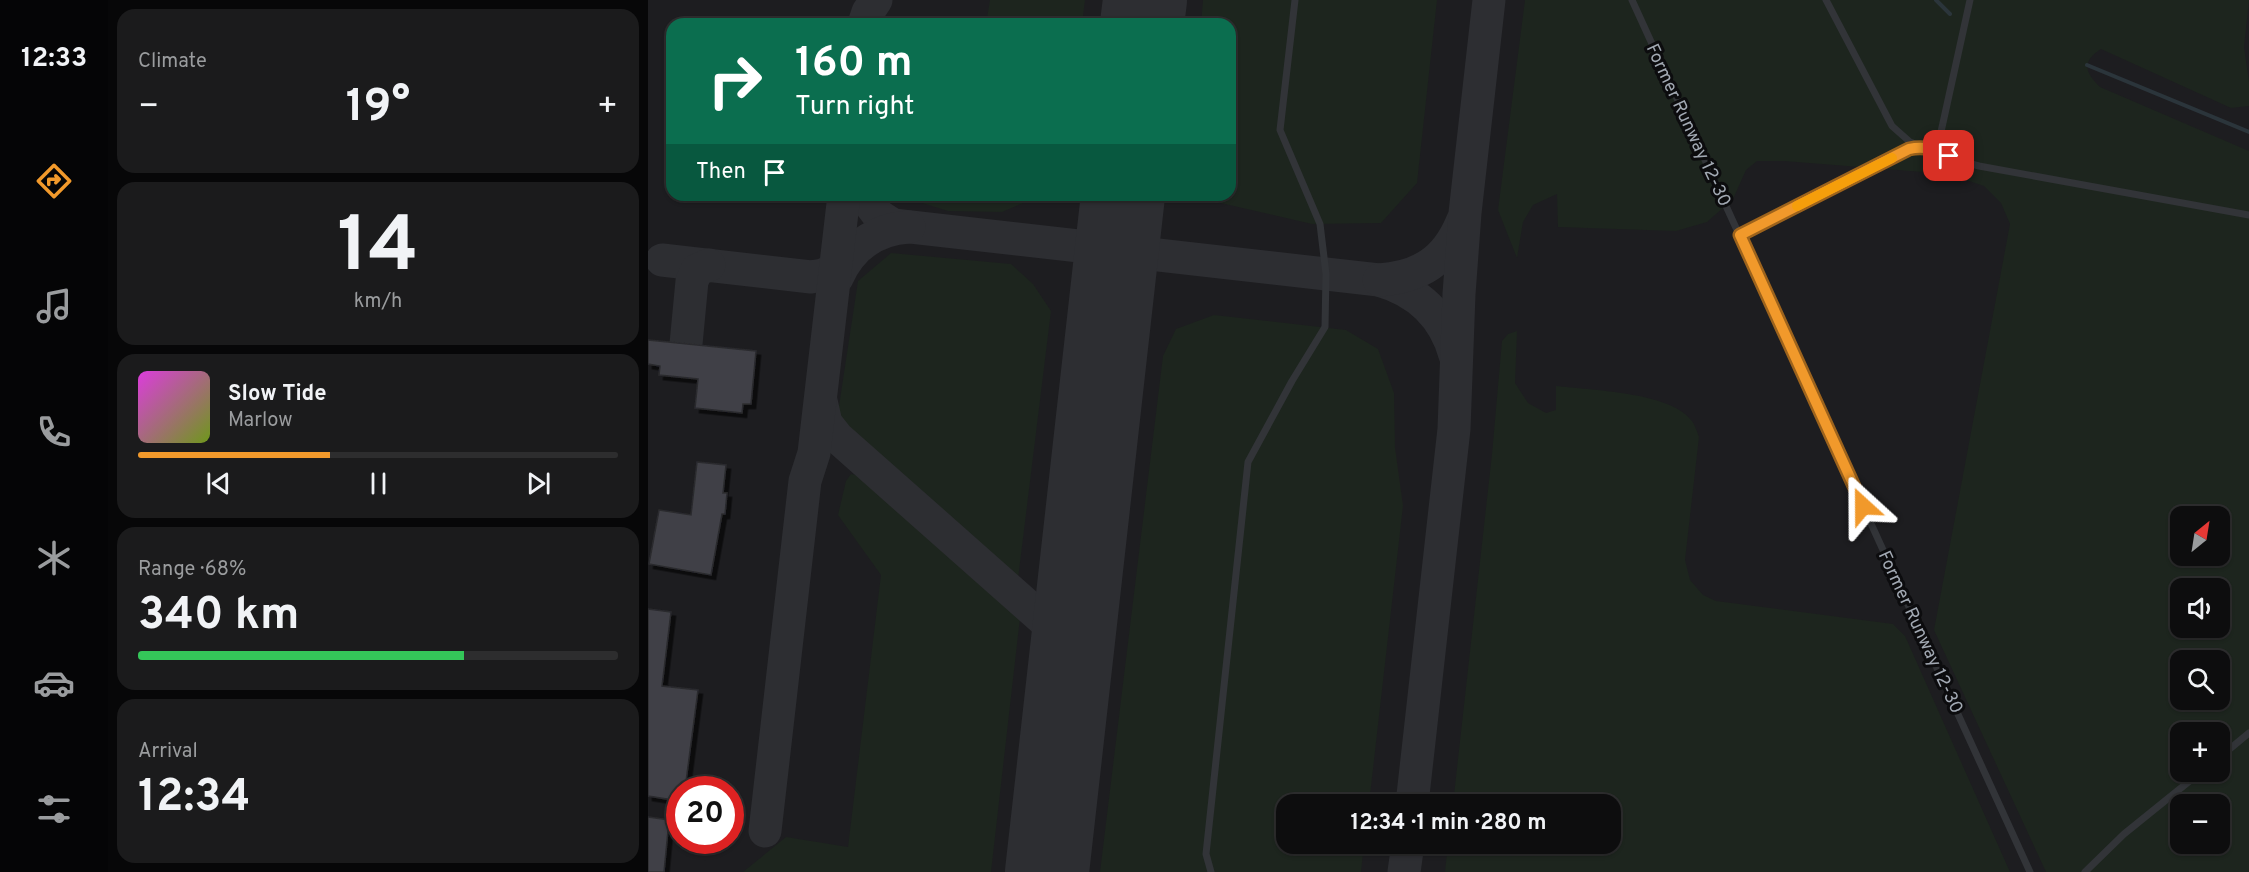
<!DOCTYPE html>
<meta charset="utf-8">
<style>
body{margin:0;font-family:Overpass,sans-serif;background:#1b1b1c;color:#f1f3f6;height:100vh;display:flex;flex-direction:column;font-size:22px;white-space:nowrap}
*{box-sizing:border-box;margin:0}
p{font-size:20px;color:#9a9c9e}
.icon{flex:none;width:33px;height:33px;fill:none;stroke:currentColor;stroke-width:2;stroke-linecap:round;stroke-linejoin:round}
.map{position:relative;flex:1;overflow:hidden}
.panel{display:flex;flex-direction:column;gap:9px;padding:9px;background:#070708;width:540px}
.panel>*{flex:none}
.top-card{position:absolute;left:18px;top:18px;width:570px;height:183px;border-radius:18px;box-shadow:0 2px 4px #0004,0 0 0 2px #2d2d2e;background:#0b6e4f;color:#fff;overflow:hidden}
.needle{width:39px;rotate:30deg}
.tools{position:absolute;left:1522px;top:506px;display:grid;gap:12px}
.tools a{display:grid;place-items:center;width:60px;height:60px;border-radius:12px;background:#0d0d0e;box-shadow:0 2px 4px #0004,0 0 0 2px #2d2d2e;font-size:30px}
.speed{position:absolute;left:18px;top:776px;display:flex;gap:12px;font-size:30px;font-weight:700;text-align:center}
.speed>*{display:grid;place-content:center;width:78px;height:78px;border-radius:50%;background:#0d0d0e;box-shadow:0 2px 4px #0004,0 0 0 2px #2d2d2e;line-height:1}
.speed .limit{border:9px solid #d22;background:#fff;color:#111}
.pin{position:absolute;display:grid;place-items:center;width:51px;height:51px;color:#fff;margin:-26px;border-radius:12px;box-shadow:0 3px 9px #0006}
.me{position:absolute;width:66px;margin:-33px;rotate:336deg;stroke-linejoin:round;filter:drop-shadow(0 0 4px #0008)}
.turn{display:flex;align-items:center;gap:21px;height:126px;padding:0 30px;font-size:27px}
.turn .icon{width:78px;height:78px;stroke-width:2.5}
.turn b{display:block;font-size:42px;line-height:51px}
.then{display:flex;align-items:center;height:57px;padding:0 30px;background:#0003;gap:12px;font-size:22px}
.big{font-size:45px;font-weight:700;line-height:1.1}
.panel .tile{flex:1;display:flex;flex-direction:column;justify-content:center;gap:9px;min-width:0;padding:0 21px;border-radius:18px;background:#1b1b1c}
.panel .dial{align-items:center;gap:0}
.dial b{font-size:78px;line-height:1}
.song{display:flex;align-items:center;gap:18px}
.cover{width:72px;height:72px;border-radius:9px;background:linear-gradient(135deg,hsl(300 70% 55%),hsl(80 70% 35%))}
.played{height:6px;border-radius:3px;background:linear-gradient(90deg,#f1992b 40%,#2d2d2e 40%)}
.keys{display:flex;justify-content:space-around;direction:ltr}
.heat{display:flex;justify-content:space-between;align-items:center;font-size:33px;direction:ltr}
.charge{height:9px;border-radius:4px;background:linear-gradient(90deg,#34c759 68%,#2d2d2e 0)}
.trip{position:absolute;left:628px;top:794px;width:345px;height:60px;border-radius:18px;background:#0d0d0e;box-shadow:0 2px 4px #0004,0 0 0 2px #2d2d2e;font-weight:700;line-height:60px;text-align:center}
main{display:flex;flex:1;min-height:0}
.dock{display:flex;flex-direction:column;width:108px;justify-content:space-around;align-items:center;background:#050506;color:#9a9c9e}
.dock .icon{width:42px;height:42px}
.dock .active{color:#f1992b}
.dock b{font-size:27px;color:#f1f3f6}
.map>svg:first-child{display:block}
</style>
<main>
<nav class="dock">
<b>12:33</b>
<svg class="icon active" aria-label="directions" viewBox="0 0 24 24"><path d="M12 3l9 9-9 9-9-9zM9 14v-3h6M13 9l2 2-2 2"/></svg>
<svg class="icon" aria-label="music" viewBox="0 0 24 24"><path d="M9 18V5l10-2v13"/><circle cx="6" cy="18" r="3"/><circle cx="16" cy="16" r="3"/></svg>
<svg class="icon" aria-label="phone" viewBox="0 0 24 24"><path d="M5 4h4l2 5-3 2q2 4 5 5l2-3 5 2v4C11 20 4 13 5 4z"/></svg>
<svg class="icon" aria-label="climate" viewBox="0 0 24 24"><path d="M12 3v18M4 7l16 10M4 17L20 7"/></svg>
<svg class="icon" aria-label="car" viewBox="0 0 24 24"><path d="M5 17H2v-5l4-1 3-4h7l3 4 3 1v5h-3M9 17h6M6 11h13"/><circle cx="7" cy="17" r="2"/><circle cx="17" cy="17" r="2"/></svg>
<svg class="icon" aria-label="filters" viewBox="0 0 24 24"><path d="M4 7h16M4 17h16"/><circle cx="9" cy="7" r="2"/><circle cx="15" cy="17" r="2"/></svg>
</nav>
<section class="panel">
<div class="tile"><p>Climate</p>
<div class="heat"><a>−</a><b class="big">19°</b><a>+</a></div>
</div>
<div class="tile dial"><b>14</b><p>km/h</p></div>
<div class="tile">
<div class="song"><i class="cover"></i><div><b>Slow Tide</b><p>Marlow</p></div></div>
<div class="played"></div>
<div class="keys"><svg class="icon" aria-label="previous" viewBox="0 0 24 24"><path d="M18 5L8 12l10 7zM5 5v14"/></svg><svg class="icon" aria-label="pause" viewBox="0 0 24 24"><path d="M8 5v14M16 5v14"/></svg><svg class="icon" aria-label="next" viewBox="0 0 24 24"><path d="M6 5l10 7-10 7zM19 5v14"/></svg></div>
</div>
<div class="tile"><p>Range · 68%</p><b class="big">340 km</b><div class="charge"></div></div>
<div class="tile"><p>Arrival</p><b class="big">12:34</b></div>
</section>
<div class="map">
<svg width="1601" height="872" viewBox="0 0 1601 872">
<defs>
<filter id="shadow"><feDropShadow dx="4.5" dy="4.5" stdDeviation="0" flood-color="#0009"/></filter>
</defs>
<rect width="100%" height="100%" fill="#111113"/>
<path fill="#1d1d20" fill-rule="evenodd" d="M0 0H1601V872H0ZM24 24H582V195H24ZM1533 516H1572V555H1533ZM1533 588H1572V627H1533ZM1533 660H1572V699H1533ZM1533 732H1572V771H1533ZM32 789H82V840H32ZM639 804H963V843H639ZM1533 804H1572V843H1533Z"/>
<g fill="#1d251e" fill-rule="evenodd">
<polygon points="342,0 437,0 434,24 338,24"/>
<polygon points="555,0 789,0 769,183 733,223 664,224 564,201 558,195 582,195 582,24 553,24"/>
<path d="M877 0H1601L1596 47 1601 82V106L1583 108 1453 49C1433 62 1437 72 1452 87L1601 151V872H1398L1286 630 1362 224 1353 203 1336 186 1300 174 1136 161H1109L1098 170 1085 199 1059 222 1028 231 910 227 909 194 885 205 875 222 869 258 850 210ZM1533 516H1572V555H1533ZM1533 588H1572V627H1533ZM1533 660H1572V699H1533ZM1533 732H1572V771H1533ZM1533 804H1572V843H1533Z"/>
<polygon points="254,195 394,195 354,212 300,211 258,198"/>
<polygon points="243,253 363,264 385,284 403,311 370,579 189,419 210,281"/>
<polygon points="566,315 698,330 730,349 746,393 747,448 755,506 721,804 639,804 639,843 716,843 713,872 452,872 515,356 528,329"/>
<path d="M869 331 867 383 880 403 898 413 908 410V386C941 390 1022 392 1043 420 1047 424 1049 432 1051 437L1037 560 1042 580 1055 595 1068 601 1245 624 1257 636 1362 872H797L800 843H963V804H805L844 454 854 341 860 334Z"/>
<polygon points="203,474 215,477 372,618 343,872 95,872 138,837 200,847 233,575 190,515 198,481"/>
</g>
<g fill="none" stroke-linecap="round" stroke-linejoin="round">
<g stroke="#2b353b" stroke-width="4">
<polyline points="1288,0 1302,14"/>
<polyline points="1439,65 1601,132"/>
</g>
<g stroke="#2d2e32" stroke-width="33">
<polyline points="216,24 220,12 228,0"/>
<path d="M215 195 231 216 245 225 731 280C770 291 796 315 807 355"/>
<polyline points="14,260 163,277 175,275 195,265"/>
<path d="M189 278C202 248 227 229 261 227"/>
<path d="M731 280C772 277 798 261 814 222"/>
<polyline points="38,344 44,281 49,270 61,265"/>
<polyline points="173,401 178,423 189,437 424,645"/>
<polyline points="764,804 806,429 811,294 817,213 841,0"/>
<polyline points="117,831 157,481 166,453 196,195"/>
<polyline points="756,872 760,843"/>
</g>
<g stroke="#2d2e32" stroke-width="84">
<polyline points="494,24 497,0"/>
<polyline points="399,872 475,195"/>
</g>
</g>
<g fill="#404146" stroke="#2b2b2f" stroke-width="1.5" filter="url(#shadow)">
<polygon points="0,340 108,351 103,404 95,404 94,413 47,408 50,379 11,375 12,366 0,364"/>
<polygon points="49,462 78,465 75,493 79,493 77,514 74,514 63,575 1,564 11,510 43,515"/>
<polygon points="0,609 23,612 14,686 50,690 37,789 32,789 32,801 0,796"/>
<polygon points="0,817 21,820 16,872 0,872"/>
</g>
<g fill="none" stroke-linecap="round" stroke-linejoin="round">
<g stroke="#323438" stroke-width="7">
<polyline points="984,0 1382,872"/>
<polyline points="1178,0 1244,126 1262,142 1275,147"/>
<polyline points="1289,150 1322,0"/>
<path d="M1091 235 1254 152C1281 141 1305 159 1331 166L1601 215"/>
<polyline points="1572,757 1601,733"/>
<polyline points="563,872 558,854 600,462 644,381 677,327 678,274 672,224 632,130 647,0"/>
<polyline points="1437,872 1476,834 1554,771"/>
</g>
</g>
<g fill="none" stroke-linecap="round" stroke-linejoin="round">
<defs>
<path id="route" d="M1215 506 1092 235 1261 149C1276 146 1287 149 1301 156"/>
</defs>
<use href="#route" stroke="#9d631c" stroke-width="15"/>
<use href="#route" stroke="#f1992b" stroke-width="10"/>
<polyline stroke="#f59e0b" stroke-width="10" points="1149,206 1244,158"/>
</g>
<g text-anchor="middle" stroke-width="6" stroke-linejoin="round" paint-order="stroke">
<g font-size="18" fill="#a2a9b3" stroke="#0c0c0e">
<text transform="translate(1041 125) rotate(65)" y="6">Former Runway 12-30</text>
<text transform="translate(1273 632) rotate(65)" y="6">Former Runway 12-30</text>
</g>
</g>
</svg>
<div class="tools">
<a><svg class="needle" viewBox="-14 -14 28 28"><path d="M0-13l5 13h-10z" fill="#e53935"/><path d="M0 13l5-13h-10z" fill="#9a9c9e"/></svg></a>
<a><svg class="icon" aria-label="sound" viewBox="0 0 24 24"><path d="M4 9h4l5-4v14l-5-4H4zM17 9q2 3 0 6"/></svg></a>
<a><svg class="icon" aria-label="search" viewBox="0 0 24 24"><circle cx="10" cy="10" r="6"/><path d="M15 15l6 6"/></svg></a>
<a>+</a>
<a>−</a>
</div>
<div class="speed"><div class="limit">20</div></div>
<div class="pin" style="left:1301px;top:156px;background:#d93025"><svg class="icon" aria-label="arrive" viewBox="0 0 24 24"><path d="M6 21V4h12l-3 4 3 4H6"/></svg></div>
<svg class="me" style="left:1215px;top:506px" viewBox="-20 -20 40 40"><path d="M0-17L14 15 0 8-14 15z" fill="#f1992b" stroke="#fff" stroke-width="4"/></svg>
<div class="trip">12:34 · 1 min · 280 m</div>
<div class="top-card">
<div class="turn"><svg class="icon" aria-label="right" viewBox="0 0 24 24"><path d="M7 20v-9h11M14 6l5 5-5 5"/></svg><div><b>160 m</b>Turn right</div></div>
<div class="then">Then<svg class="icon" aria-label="arrive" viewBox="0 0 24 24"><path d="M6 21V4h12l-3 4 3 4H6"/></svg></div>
</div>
</div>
</main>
